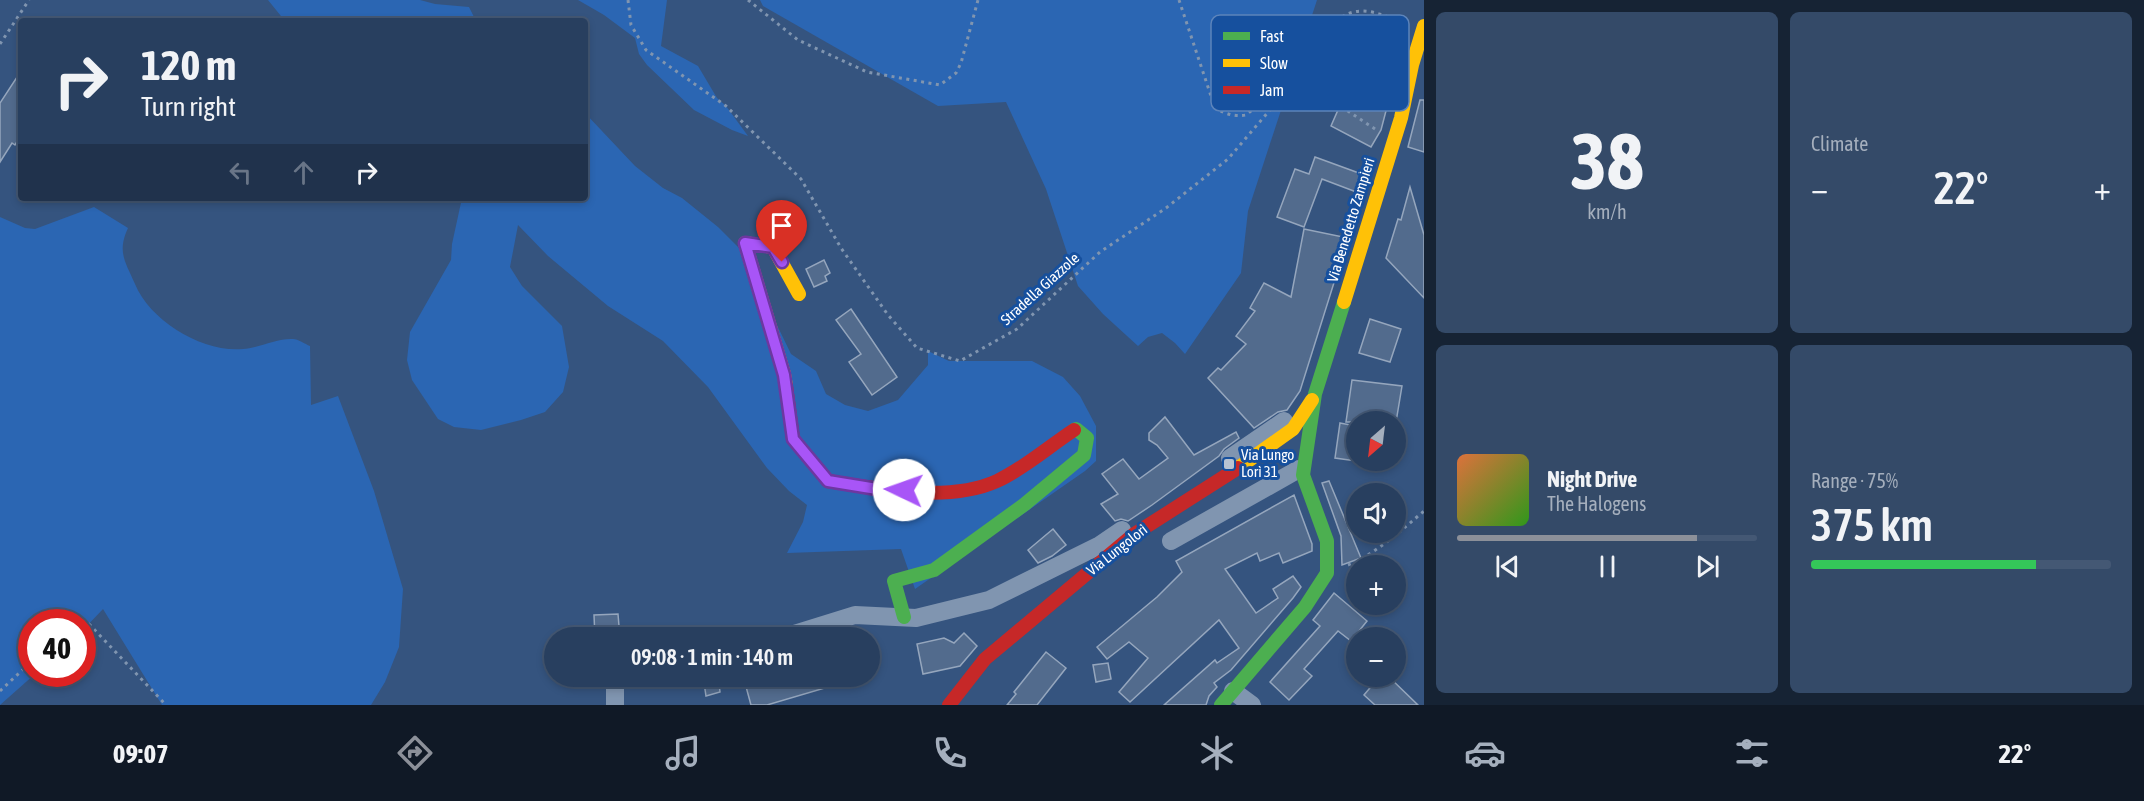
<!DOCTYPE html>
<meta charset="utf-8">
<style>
body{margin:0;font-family:"Asap Condensed",sans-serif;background:#344a68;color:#f1f3f6;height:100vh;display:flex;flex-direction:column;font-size:22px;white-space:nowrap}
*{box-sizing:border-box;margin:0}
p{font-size:20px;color:#a5afbd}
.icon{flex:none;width:33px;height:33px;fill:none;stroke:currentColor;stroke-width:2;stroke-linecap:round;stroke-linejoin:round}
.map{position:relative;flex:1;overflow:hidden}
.drawer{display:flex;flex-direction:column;gap:12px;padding:12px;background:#162334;width:720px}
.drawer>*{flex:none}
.hud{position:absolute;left:18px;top:18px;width:570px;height:183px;border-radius:6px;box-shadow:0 3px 9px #0003,0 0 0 2px #445874;background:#283f5f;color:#f1f3f6;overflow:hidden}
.needle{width:39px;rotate:208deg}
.tools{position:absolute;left:1346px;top:411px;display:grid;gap:12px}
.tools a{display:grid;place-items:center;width:60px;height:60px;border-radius:50%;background:#283f5f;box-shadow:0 3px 9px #0003,0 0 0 2px #445874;font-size:30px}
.speed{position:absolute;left:18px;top:609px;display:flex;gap:12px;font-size:30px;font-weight:700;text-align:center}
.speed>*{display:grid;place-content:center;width:78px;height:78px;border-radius:50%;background:#283f5f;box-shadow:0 3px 9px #0003,0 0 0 2px #445874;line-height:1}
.speed .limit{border:9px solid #d22;background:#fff;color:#111}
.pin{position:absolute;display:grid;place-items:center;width:51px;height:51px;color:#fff;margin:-62px -26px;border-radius:50% 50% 50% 0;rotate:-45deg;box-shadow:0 0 6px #0007}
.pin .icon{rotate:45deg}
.me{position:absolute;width:66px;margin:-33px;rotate:273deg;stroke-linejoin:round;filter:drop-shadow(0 0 4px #0008)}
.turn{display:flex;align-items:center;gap:21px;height:126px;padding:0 24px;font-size:27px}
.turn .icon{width:78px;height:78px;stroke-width:2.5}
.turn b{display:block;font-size:42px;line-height:51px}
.lanes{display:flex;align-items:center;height:57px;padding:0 24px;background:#0003;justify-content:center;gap:30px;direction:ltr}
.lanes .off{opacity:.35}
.big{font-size:45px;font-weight:600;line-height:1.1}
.drawer .widget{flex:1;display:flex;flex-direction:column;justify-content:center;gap:9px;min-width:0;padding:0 21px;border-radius:9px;background:#344a68}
.drawer .dial{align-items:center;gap:0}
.dial b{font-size:78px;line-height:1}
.song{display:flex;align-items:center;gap:18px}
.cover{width:72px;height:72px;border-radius:9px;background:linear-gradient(135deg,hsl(20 70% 55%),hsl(110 70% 35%))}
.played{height:6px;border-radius:3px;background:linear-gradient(90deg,#8c9099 80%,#445874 80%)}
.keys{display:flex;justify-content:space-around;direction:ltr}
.heat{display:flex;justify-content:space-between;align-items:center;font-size:33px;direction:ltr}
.charge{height:9px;border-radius:4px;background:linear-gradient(90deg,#34c759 75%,#445874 0)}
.drawer .tiles{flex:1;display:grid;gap:12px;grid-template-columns:repeat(2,1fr)}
.trip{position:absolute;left:544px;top:627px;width:336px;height:60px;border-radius:30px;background:#283f5f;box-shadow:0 3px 9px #0003,0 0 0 2px #445874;font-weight:600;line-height:60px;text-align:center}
.tabs{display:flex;height:96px;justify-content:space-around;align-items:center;background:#101926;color:#a5afbd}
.tabs .icon{width:42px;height:42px}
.tabs .active{color:#8c9099}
.tabs b{font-size:27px;color:#f1f3f6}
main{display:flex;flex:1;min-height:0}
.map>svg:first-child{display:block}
</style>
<main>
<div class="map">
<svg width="1424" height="705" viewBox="0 0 1424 705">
<rect width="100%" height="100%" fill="#35547f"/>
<g fill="#2b66b3">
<polygon points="268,0 420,0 435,4 469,7 476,21 285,21"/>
<polygon points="578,0 667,0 661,46 698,66 717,98 726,106 748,136 732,130 694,110 647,65 639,54 635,38 604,15"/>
<polygon points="760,0 1317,0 1248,211 1241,273 1185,354 1175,343 1162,333 1148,337 1138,346 1103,314 1078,286 1046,189 1006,102 938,106 763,6"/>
<polygon points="585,113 635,166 663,188 682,198 718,227 740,249 791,354 816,371 826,394 845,405 868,411 898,400 928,365 928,351 949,361 1032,361 1063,377 1080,396 1096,426 1096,461 1085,471 915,589 901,549 787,553 803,522 807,505 789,491 767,468 708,387 663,341 608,306 548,256 518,225 510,267 522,286 562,326 569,367 563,392 545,412 521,420 481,430 454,427 438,419 412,380 407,360 410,332 451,260 452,244 462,198 585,198"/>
<path d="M94 207 128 228C117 252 125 261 135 284 150 321 203 353 243 349 258 348 278 338 293 339 298 339 305 344 310 346L311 405 338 396 374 491 403 589 399 647 385 682 371 705H162L103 609 83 630 82 622H32V674H35L0 705V217L25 228 35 229Z"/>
</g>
<g fill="#526b8d" stroke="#95a6bd" stroke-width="1.5">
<polygon points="1348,47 1379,76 1393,84 1381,130 1371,147 1331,126 1348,87 1325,74"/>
<polygon points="21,71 21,135 15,145 12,143 0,162 0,103"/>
<polygon points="1420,100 1424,100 1424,152 1408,147"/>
<polygon points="1315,157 1367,176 1359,193 1322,179 1304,227 1277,217 1295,169 1309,174"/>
<polygon points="1410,187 1424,235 1424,298 1386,258 1398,219 1401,220"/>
<polygon points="1304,229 1348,238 1300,391 1287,410 1278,412 1254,428 1208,378 1218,368 1221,370 1246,344 1236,336 1255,311 1250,308 1264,283 1291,297"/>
<polygon points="824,260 830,273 825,276 827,281 814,287 806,269"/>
<polygon points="851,309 897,377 872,395 849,362 861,354 836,320"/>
<polygon points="1370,319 1401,329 1390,362 1359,353"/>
<polygon points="1352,380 1402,386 1396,422 1346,422"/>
<polygon points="1165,417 1194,455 1236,432 1239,438 1224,449 1219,456 1152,505 1128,521 1121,519 1115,521 1101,504 1118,494 1102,474 1123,459 1139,479 1168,458 1157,445 1149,440 1149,433"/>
<polygon points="1340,423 1356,426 1356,461 1335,458"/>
<polygon points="1329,481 1361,558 1342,565 1341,536 1322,483"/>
<polygon points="1294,495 1312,544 1312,551 1283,563 1279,553 1260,561 1257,553 1225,569 1256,613 1278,598 1273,589 1293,576 1301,587 1293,598 1231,670 1214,683 1217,687 1209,696 1206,705 1164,705 1215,660 1217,663 1239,648 1219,620 1130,702 1119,692 1148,658 1129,642 1107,659 1097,647 1157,597 1182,572 1176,561"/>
<polygon points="1053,529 1066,545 1052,556 1038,563 1028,550"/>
<polygon points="1334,593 1367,621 1351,641 1338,631 1304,669 1312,676 1289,700 1270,682 1320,626 1313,620"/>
<polygon points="618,614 620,638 595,638 594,615"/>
<polygon points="964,633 977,646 960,666 923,674 917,644 944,638 954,643"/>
<polygon points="1046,652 1066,668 1037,705 1007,705 1016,694 1014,692"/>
<polygon points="1108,663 1111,679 1096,682 1093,665"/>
<polygon points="703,676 718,676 720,692 706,696"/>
<polygon points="769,676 852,676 852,680 767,705 751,705 745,683"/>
<polygon points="1380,676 1388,676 1418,705 1375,705 1364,695"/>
</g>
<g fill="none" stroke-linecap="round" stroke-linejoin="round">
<g stroke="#8095b0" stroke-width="3" stroke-dasharray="3 4.5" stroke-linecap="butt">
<polyline points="628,0 631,25 646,50 726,106 801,179 841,248 888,315 917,348 960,361 1017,329 1100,252 1166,208 1228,159 1275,104 1294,93 1319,92 1375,129"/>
<polyline points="748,0 798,40 867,72 940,85 956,73 961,63 978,0"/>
<path d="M1179 0 1215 108C1226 114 1234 117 1246 115L1313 60 1342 17C1362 4 1384 15 1404 24"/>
<polyline points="0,44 29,0"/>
<path d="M1348 565C1373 556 1404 528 1424 511"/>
<polyline points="82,627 89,624 166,705"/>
<polyline points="0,691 32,661"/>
</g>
<g stroke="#8095b0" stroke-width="18">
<polyline points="1230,458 1284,421"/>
<polyline points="1171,541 1299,469"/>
<polyline points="781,638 855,615 916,618 989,600 1100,545 1122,530"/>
<polyline points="1233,691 1252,705"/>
<polyline points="615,705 615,689"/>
</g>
<g stroke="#4caf50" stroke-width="14">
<polyline points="904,617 894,581 934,570 1025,504 1084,455 1087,438 1076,429 1074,430"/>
<polyline points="1221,705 1305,607 1327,573 1327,541 1303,475 1315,394 1344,302"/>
</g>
<g stroke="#ffc107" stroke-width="14">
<polyline points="1344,302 1401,118 1412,65 1424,26"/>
<polyline points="786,386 784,374 745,243 773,247 799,294"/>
<polyline points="1238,468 1293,429 1312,400"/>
</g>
<g stroke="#c62828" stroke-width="14">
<path d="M786 386 793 439 828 481C878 489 949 503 997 481 1025 468 1048 447 1074 430"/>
<polyline points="949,705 985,659 1133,535 1238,468"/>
</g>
</g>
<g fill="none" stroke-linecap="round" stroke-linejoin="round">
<defs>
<polyline id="route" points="782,262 773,247 745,243 784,375 793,439 828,481 883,490 904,490"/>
</defs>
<use href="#route" stroke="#6d37a1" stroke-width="15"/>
<use href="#route" stroke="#a855f7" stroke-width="10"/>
</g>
<rect fill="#b8c3d2" stroke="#16509e" stroke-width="2" x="1223" y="458" width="12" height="12" rx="3"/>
<g text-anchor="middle" stroke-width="6" stroke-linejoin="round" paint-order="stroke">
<g font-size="15" fill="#fff" stroke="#16509e">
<text transform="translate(1351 220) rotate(-73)" y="5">Via Benedetto Zampieri</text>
<text transform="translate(1040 289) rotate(-42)" y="5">Stradella Giazzole</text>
<text transform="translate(1117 550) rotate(-38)" y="5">Via Lungolorì</text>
</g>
<g font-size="15" fill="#fff" stroke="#16509e" text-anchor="start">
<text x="1241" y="460">Via Lungo<tspan x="1241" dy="17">Lorì 31</tspan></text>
</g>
</g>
<rect x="1211" y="15" width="198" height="96" rx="9" fill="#16509e" stroke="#5c84bb" stroke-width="1.5"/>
<rect x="1223" y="32" width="27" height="8" fill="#4caf50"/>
<rect x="1223" y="59" width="27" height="8" fill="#ffc107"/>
<rect x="1223" y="86" width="27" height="8" fill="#c62828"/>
<g font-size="16" fill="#fff">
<text x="1260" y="42">Fast</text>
<text x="1260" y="69">Slow</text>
<text x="1260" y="96">Jam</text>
</g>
</svg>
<div class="tools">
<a><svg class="needle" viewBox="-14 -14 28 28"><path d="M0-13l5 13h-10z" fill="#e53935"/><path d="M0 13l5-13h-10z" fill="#a5afbd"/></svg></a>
<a><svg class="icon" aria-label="sound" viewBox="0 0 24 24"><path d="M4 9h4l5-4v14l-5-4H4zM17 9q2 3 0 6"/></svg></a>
<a>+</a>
<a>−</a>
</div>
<div class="speed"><div class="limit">40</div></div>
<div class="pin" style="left:782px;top:262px;background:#d93025"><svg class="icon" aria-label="arrive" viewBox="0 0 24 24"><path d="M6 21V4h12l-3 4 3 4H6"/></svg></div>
<svg class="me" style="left:904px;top:490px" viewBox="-20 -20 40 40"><circle r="19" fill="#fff"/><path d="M0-13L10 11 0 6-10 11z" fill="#a855f7"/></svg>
<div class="trip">09:08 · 1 min · 140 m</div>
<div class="hud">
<div class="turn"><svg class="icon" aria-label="right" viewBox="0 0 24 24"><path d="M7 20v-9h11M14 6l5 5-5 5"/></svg><div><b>120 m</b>Turn right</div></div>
<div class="lanes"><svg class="icon off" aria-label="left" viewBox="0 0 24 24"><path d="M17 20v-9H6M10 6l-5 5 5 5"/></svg><svg class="icon off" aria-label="ahead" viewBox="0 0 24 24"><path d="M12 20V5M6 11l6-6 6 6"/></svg><svg class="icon" aria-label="right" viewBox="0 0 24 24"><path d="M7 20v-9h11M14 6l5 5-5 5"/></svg></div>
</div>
</div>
<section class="drawer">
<div class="tiles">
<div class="widget dial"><b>38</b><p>km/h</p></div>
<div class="widget"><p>Climate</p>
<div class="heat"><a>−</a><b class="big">22°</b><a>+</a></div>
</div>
<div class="widget">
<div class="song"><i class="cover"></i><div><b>Night Drive</b><p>The Halogens</p></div></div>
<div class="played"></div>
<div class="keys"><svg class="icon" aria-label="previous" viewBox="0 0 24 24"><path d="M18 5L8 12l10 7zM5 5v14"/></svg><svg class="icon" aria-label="pause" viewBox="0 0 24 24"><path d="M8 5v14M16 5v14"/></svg><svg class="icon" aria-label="next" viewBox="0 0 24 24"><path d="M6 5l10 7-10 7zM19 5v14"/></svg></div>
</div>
<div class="widget"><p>Range · 75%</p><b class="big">375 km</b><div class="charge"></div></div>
</div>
</section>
</main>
<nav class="tabs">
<b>09:07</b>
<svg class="icon active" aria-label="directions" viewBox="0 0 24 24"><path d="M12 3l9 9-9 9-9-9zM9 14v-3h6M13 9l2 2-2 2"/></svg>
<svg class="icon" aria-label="music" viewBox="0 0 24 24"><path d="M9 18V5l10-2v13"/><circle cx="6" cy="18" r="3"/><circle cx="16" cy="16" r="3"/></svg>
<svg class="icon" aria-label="phone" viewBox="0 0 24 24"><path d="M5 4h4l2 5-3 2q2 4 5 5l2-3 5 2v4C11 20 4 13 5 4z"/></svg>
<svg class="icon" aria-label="climate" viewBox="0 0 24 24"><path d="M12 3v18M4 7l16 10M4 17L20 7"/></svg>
<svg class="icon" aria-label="car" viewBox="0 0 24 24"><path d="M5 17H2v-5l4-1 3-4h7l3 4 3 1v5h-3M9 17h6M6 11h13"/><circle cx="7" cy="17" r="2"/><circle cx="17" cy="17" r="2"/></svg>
<svg class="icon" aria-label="filters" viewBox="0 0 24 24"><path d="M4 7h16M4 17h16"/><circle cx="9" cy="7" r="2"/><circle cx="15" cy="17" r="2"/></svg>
<b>22°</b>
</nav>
